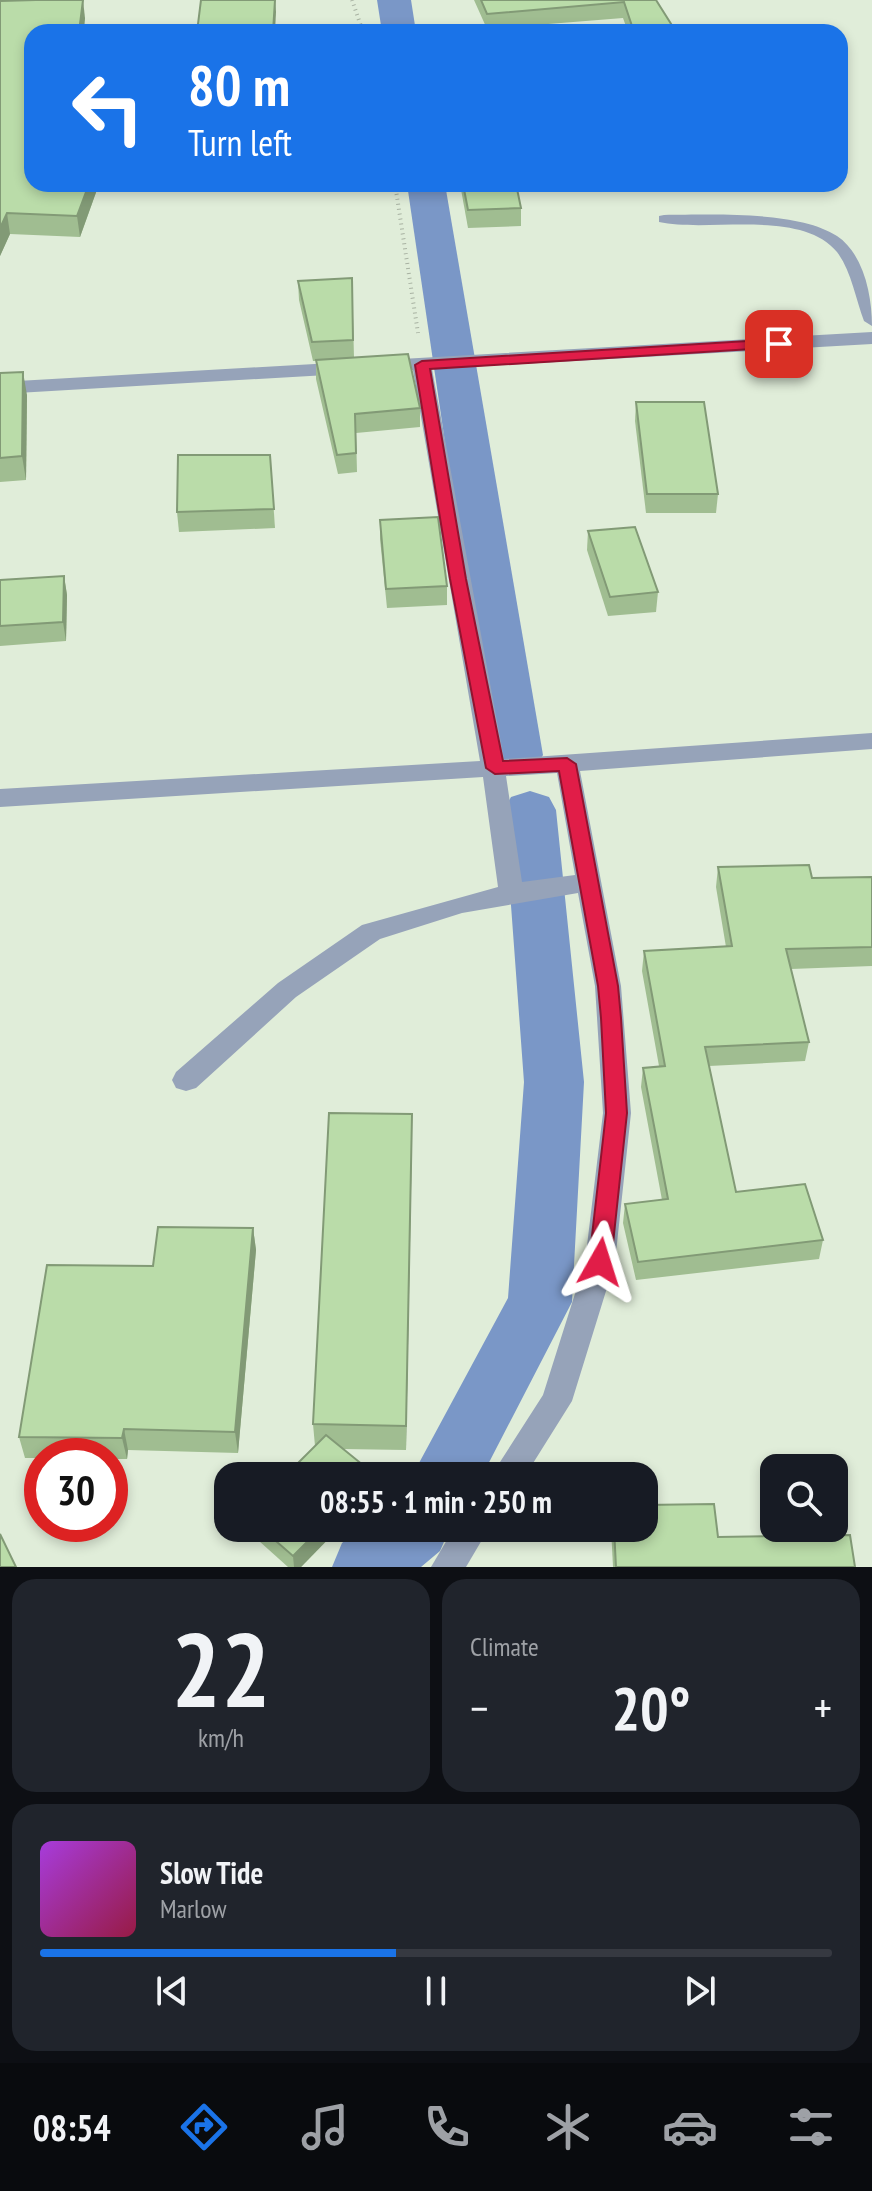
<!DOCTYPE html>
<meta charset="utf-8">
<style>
body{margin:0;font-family:"PT Sans Narrow",sans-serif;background:#20242c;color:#f1f3f6;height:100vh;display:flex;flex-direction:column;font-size:30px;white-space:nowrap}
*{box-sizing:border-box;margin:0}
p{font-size:26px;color:#9ea1a6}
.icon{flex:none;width:44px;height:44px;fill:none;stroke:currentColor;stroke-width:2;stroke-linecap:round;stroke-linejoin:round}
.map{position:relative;height:1567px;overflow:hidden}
.side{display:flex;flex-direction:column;gap:12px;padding:12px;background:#0d0f14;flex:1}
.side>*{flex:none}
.top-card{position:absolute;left:24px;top:24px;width:824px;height:168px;border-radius:24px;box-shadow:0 4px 12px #0003;background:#1a73e8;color:#fff;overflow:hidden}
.buttons{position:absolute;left:760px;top:1454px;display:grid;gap:16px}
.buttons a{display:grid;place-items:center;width:88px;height:88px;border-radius:16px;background:#171b24;box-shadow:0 4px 12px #0003;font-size:40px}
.speed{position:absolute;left:24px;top:1438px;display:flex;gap:16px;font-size:40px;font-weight:700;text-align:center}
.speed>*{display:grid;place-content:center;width:104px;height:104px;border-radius:50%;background:#171b24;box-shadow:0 4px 12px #0003;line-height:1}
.speed .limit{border:12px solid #d22;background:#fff;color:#111}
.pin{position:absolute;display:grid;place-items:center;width:68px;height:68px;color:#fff;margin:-34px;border-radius:16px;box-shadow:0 4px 12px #0006}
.me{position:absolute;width:88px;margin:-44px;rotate:6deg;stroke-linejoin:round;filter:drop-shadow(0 0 6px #0008)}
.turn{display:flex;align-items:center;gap:28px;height:168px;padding:0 32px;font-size:36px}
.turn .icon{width:104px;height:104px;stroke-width:2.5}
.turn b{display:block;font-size:56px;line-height:68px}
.big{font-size:60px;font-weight:600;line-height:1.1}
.side .widget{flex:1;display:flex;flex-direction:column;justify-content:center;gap:12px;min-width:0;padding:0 28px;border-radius:24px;background:#20242c}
.side .dial{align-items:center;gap:0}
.dial b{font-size:104px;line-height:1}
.song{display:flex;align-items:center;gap:24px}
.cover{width:96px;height:96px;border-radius:12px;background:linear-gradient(135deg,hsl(280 70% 55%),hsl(340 70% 35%))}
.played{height:8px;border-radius:4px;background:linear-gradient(90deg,#1a73e8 45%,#363941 45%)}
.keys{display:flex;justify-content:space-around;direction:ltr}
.heat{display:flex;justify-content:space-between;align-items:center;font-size:44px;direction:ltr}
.side .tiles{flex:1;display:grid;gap:12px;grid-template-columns:1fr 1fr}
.widget:last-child{grid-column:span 2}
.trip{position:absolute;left:214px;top:1462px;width:444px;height:80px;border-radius:24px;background:#171b24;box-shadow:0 4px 12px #0003;font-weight:600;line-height:80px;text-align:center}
.tab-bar{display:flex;height:128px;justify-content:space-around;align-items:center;background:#090b0e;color:#9ea1a6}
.tab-bar .icon{width:56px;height:56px}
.tab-bar .active{color:#1a73e8}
.tab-bar b{font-size:36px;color:#f1f3f6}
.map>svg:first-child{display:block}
</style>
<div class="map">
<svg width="872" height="1567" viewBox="0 0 872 1567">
<rect width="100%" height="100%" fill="#e0edd9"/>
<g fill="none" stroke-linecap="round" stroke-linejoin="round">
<g fill="#7a97c7" fill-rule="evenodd">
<polygon points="377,0 411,0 416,32 382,32"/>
<polygon points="407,184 445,184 543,755 535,768 517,773 499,768 491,755"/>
<polygon points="530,791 549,797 556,810 584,1082 572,1302 482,1476 412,1476 508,1298 524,1082 504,810 511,797"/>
<polygon points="361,1528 450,1528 440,1551 421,1567 332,1567 342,1543"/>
</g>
<g stroke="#a8b2a2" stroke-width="4" stroke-dasharray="1 4" stroke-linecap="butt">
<polyline points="352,0 363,32"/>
<polyline points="395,184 418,333"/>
</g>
<path fill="#96a3b9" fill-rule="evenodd" d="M664 215C710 215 798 210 837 236 864 254 872 296 872 326L864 321C856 300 851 270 837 252 801 208 708 233 659 222V216Z"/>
<g fill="#96a3b9" fill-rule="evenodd">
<path d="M872 332V344L432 369 504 759 872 733V749L580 771 621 986 631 1113 615 1262 572 1401 525 1476H491L543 1395 585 1262 603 1113 595 986 578 893 462 913 380 939 296 997 196 1088 186 1091 176 1088 172 1080 176 1072 278 983 362 925 498 887 483 777 0 807V789L480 761 413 370 0 394V382ZM557 773 575 875 522 882 506 776Z"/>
<polygon points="454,1528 489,1528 466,1567 431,1567"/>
</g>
</g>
<g fill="#a0bd91">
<polygon points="474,0 656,0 675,32 628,32 623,18 487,29"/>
<polygon points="0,1 85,18 32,184 99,184 80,237 10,234 0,256"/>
<polygon points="460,184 516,184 521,208 521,226 468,228"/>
<polygon points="352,278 354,358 420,408 420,427 356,433 357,472 338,474 316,379 316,361 313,361 299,300 298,281"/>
<polygon points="0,373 27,395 26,480 0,482"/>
<polygon points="636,402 718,494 716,513 646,513 635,421"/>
<polygon points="270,455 275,528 179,532 177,512"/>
<polygon points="380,520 447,586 447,605 387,608 380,539"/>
<polygon points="588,531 658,592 656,612 608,616 587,550"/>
<polygon points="64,576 67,595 66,641 0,646 0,580"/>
<polygon points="718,867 812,878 872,877 872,966 791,969 809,1042 805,1061 709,1066 736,1192 823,1240 819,1259 636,1280 623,1223 625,1204 662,1200 641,1087 643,1068 659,1066 642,971 644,951 726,947 716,887"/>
<polygon points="412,1114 406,1450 343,1449 374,1474 374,1476 285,1476 315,1446 313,1424"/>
<polygon points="253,1228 256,1250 238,1453 128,1450 127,1459 110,1459 110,1456 42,1456 42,1458 25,1458 19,1437 153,1266"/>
<polygon points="248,1528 339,1528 301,1567 288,1567 249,1532"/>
<polygon points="611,1528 644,1528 718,1537 855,1567 613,1567"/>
</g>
<g fill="#829a76">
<polygon points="83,0 85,18 84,32 79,32"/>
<polygon points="275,0 276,12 275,32 273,32"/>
<polygon points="89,184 99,184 80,237 77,216"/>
<polygon points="7,213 10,234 0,256 0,228"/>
<polygon points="23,372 27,395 26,480 22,456"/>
<polygon points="64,576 67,595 66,641 63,622"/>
<polygon points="412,1114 412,1140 406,1450 406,1426"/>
<polygon points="253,1228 256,1250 238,1453 235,1432"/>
<polygon points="124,1429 128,1450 127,1459 122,1438"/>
<polygon points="321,1528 339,1528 301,1567 294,1567 293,1556"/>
</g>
<g fill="#badca9" stroke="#829a76" stroke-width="2">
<polygon points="36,0 83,0 79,32 32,32 32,184 89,184 77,216 7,213 0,228 0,1"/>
<polygon points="201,0 275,0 273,32 197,32"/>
<polygon points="481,0 656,0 673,27 675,32 634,32 624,2 487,14"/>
<polygon points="463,184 516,184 521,208 468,210"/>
<polygon points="352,278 353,340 312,342 298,281"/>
<polygon points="408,354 420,408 355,414 356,453 337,455 316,360"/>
<polygon points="23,372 22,456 0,458 0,373"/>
<polygon points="636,402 704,402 718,494 647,494"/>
<polygon points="178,455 270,455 274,509 177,512"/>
<polygon points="438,517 447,586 386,589 380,520"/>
<polygon points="635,527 658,592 610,597 588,531"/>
<polygon points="64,576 63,622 0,626 0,580"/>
<polygon points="809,865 812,878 872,877 872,947 786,949 809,1042 705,1047 736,1192 805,1184 823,1240 638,1262 625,1204 668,1199 643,1068 665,1066 644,951 732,946 718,867"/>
<polygon points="329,1113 412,1114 406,1426 313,1424"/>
<polygon points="158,1227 253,1228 235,1432 124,1429 122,1438 19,1437 47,1265 153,1266"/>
<polygon points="326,1435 374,1474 372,1476 285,1476"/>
<polygon points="714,1504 718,1537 850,1535 855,1567 616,1567 614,1528 644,1528 644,1505"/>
<polygon points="261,1528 321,1528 293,1556"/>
<polygon points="0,1534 16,1567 0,1567"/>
</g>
<polygon fill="#e11d48" stroke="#92132f" stroke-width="2" points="779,339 786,344 784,347 430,369 466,579 503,761 567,758 576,764 618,986 621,1018 627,1113 611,1262 608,1269 600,1271 592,1269 589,1262 606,1113 601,1018 598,986 559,771 495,774 486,768 450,579 415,365 422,361"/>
</svg>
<div class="buttons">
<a><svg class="icon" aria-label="search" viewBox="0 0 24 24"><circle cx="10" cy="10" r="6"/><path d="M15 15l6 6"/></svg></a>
</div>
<div class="speed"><div class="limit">30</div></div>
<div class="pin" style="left:779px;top:344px;background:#d93025"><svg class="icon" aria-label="arrive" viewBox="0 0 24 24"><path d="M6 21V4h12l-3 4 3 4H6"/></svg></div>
<svg class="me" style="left:600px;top:1262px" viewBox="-20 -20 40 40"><path d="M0-17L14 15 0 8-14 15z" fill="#e11d48" stroke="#fff" stroke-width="4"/></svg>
<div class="trip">08:55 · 1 min · 250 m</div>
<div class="top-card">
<div class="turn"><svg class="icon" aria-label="left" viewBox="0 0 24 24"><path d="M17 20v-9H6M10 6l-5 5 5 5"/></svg><div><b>80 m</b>Turn left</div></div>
</div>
</div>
<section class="side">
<div class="tiles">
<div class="widget dial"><b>22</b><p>km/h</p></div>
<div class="widget"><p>Climate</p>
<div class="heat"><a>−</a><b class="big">20°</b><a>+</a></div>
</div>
<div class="widget">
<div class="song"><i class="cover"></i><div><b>Slow Tide</b><p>Marlow</p></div></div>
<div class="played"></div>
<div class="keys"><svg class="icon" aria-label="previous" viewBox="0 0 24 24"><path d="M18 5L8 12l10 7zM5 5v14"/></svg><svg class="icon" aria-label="pause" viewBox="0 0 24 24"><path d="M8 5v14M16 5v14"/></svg><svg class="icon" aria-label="next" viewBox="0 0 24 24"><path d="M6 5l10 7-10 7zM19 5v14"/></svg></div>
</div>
</div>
</section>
<nav class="tab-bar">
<b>08:54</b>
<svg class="icon active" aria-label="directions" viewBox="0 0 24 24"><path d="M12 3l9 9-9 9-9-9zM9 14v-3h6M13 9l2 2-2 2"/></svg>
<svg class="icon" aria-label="music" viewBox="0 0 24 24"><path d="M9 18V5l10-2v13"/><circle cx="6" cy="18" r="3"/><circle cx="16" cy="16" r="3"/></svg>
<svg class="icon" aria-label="phone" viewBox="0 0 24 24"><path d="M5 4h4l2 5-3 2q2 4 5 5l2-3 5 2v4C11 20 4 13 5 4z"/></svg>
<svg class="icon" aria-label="climate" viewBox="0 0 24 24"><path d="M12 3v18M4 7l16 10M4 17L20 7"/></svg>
<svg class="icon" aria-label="car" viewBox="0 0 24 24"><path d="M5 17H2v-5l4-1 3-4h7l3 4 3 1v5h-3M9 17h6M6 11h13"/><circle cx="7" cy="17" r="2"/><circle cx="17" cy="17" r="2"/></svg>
<svg class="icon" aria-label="filters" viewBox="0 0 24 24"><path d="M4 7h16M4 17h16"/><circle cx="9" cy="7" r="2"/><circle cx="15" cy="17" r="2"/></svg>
</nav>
